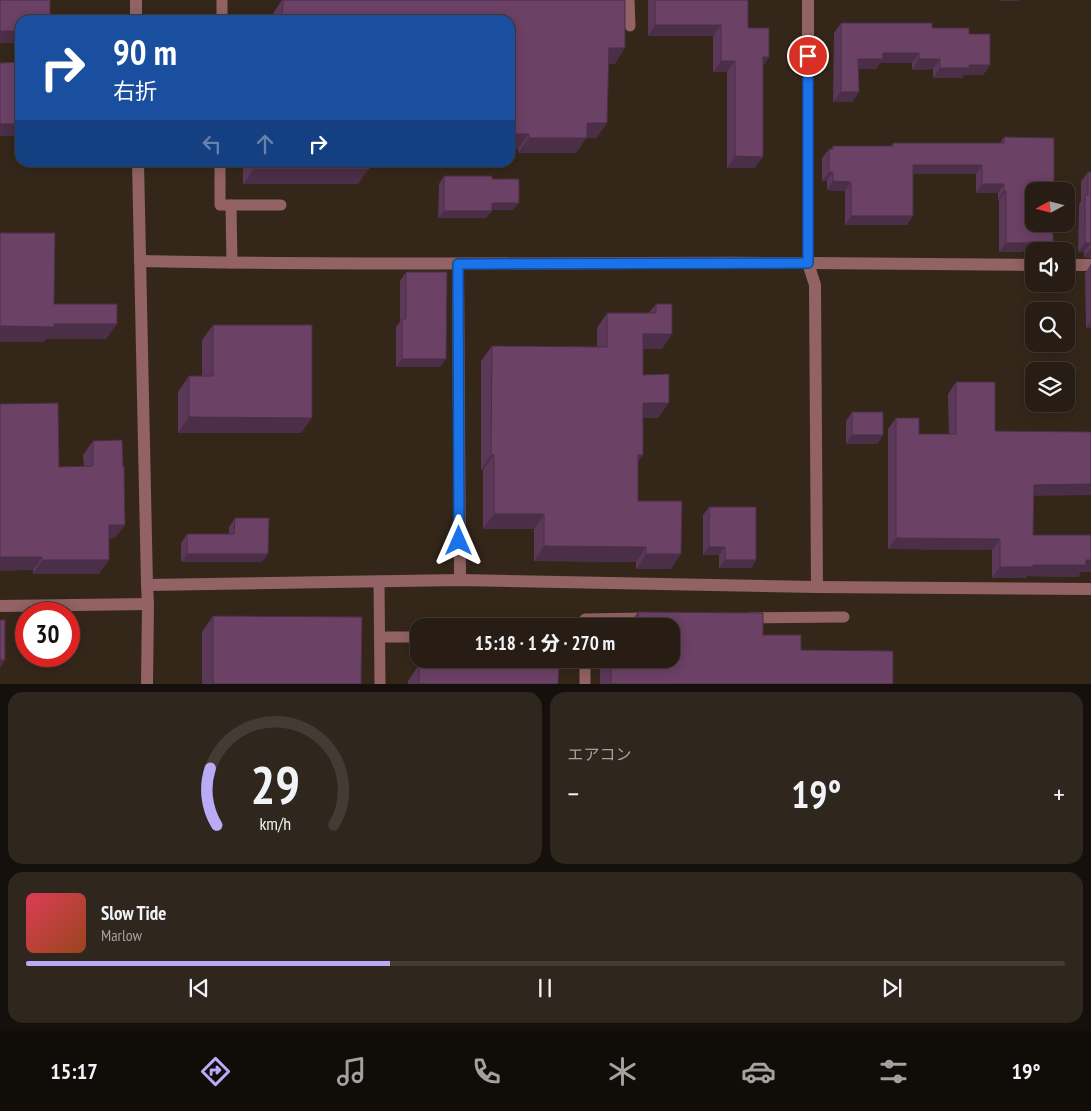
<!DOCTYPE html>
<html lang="ja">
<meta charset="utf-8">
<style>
body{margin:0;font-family:"PT Sans Narrow","Noto Sans JP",sans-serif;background:#2f261d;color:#f1f3f6;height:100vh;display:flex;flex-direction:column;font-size:19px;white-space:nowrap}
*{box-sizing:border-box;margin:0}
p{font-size:16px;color:#a4a2a0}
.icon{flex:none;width:28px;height:28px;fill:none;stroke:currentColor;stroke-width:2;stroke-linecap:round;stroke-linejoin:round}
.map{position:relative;height:684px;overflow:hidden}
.sheet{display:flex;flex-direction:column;gap:8px;padding:8px;background:#15100b;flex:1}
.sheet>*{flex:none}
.hud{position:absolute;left:15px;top:15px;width:500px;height:152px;border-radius:15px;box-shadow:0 2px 12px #0003,0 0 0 1px #433b34;background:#1a4fa0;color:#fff;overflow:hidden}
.needle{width:32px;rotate:263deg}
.fabs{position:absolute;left:1025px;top:182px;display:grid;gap:10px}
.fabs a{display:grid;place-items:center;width:50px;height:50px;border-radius:10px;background:#271d14;box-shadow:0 2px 12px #0003,0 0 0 1px #433b34;font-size:25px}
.speed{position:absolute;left:15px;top:602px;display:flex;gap:10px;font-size:25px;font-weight:700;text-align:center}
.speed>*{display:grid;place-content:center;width:65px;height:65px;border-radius:50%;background:#271d14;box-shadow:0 2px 12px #0003,0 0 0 1px #433b34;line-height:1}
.speed .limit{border:8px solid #d22;background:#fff;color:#111}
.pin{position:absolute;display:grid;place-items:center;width:42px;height:42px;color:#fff;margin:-21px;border:2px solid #fff;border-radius:50%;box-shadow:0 1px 5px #0007}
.me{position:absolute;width:55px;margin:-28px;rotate:0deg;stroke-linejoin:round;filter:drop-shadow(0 0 4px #0008)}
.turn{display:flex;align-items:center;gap:18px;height:105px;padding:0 15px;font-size:22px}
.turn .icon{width:65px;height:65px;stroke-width:2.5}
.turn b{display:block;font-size:35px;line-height:42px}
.lanes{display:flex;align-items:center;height:48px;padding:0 15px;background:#0003;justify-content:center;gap:25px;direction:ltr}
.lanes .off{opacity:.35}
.big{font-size:38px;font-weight:800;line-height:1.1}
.sheet .tile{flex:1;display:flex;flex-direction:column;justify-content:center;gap:8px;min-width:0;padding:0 18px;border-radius:15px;background:#2f261d}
.sheet .dial{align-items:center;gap:0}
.dial svg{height:130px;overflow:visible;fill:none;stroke:#433b34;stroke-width:7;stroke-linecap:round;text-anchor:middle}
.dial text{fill:#f1f3f6;stroke:none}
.song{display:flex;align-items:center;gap:15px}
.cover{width:60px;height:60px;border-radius:8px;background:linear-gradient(135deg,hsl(350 70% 55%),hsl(20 70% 35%))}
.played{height:5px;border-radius:2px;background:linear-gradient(90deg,#bbaaf6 35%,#433b34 35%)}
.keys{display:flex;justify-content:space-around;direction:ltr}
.heat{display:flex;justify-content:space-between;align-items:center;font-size:28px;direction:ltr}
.sheet .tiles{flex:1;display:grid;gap:8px;grid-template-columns:1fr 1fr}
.tile:last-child{grid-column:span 2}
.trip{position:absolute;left:410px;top:618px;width:270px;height:50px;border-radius:15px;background:#271d14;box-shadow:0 2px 12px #0003,0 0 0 1px #433b34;font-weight:800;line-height:50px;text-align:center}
.menu{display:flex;height:80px;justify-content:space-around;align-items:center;background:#100c08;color:#a4a2a0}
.menu .icon{width:35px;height:35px}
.menu .on{color:#bbaaf6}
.menu b{font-size:22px;color:#f1f3f6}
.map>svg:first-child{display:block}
</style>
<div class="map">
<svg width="1091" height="684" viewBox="0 0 1091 684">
<rect width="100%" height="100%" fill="#34271a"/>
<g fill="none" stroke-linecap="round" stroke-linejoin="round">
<g stroke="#926264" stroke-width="11">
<polyline points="629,0 630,26"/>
<polyline points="222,20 222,0"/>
<polyline points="220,162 220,205 281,205"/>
<polyline points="231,205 232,263"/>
<polyline points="379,581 380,684"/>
<polyline points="748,618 844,617"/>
<polyline points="585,626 585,619 647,618"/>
<polyline points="380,637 419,637"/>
<polyline points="585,659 585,684"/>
</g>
<g stroke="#926264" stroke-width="12">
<polyline points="808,0 808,263 815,285 817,587"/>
<path d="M140 261C363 266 586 262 809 263 884 263 959 264 1034 265"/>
<polyline points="458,264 460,580"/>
<polyline points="1066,265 1091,265"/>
<polyline points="147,585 460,580 817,587 1091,589"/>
<polyline points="0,606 148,604"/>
</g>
<g stroke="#926264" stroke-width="12">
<polyline points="136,0 136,20"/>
<polyline points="138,162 147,585 148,604 147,684"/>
</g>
</g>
<g fill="#5c3858">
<polygon points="282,0 625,0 615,64 608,64 607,123 596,138 586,138 576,153 518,153 518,149 510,149 510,20 272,20 272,15"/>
<polygon points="648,0 748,0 748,28 769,57 763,66 755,168 727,168 727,72 713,72 713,36 648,36"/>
<polygon points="841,23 969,34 990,65 983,75 964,75 962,78 933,78 933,69 912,70 912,63 880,63 876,69 859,69 859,92 852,102 833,102 834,33"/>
<polygon points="1004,137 1053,242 1047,251 1023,251 1021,252 999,252 999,200 998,200 998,193 976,193 976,174 913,174 907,225 845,225 845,191 827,190 827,181 822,181 822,158 829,149 831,149 833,146 891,146 893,143 1000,143"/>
<polygon points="243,162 369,162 358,184 243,184"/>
<polygon points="1088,172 1091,172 1091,258 1084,257 1084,252 1078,252 1079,205 1081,201 1081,182"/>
<polygon points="444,176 513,210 492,210 486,218 438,218 439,184"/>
<polygon points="1091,264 1091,328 1086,328 1085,273"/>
<polygon points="406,272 440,367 396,367 396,327 400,322 400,281"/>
<polygon points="656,304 662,349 643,349 643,375 658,418 643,418 638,462 638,501 671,569 636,569 636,562 534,561 534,529 483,529 483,470 481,470 481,361 492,346 597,347 597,328 607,313 649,313"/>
<polygon points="213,325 301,433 178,433 178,392 189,376 202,376 202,340"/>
<polygon points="956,382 995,431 1033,496 1033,535 1081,572 1078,577 1027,576 1026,578 992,578 992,550 888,549 888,429 896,418 919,434 949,434 948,394"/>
<polygon points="852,412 883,435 877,444 846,444 846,421"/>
<polygon points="93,441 115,538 109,538 99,574 33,574 33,570 59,467 84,466 83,455"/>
<polygon points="709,507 756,560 751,568 719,568 719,555 703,555 703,515"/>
<polygon points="235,518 262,562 181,562 181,543 187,534 229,534 229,527"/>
<polygon points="638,612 763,635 801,650 893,684 600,684 600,670 608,659 671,659 671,626 628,626"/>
<polygon points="213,616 361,684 202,684 202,632"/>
<polygon points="440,659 533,659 533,665 558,684 408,684 408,681 419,665 436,665"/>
</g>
<g fill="#4b2e47">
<polygon points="999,0 1019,0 1018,1 999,1"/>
<polygon points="655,25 721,25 713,36 648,36"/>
<rect x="0" y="31" width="20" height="12"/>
<polygon points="609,48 625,48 615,64 598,64"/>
<polygon points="883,53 919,53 912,63 880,63 876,69 851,69 858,59"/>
<polygon points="763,57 769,57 762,68"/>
<polygon points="919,59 940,59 933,69 912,70"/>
<polygon points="721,61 735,61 727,72 713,72"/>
<polygon points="969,65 990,65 983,75 964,75 962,78 933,78 940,68"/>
<polygon points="841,92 859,92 852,102 833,102"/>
<polygon points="587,123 607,123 596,138 586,138 576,153 518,153 529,138"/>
<rect x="0" y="124" width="20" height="12"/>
<polygon points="510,134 529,134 518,149 510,149"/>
<polygon points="735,156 763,157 755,168 727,168"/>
<polygon points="913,165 982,165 976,174 907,174"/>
<polygon points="254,169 369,169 358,184 243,184"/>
<polygon points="829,172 833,172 827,181 822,181"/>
<polygon points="833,181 851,182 845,191 827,190"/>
<polygon points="982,184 1004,184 998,193 976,193"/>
<polygon points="1004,191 1006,191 999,200 998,200"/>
<polygon points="492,203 519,203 513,210 486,210"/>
<polygon points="444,211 492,211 486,218 438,218"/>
<polygon points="851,216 913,216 907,225 845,225"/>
<polygon points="1028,242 1053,242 1047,251 1023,251 1021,252 999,252 1006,243"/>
<polygon points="1085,243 1091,243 1084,252 1078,252"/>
<polygon points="1091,248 1091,258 1084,257"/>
<polygon points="1091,321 1091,328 1086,328"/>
<polygon points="54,324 117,324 106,339 46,339 44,342 0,342 0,326"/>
<polygon points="643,334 672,334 662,349 633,349"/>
<polygon points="402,359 446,359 440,367 396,367"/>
<polygon points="643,403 669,403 658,418 633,418"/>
<polygon points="189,417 312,418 301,433 178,433"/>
<polygon points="852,435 883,435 877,444 846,444"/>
<polygon points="491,455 494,455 483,470 481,470"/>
<polygon points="638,455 643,455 633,470"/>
<polygon points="1091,484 1091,495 1026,496 1034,485"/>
<polygon points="494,514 544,514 534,529 483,529"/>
<polygon points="109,525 125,525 115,538 100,539"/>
<polygon points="896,538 1000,539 992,550 888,549"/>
<polygon points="544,546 646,547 636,562 534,561"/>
<polygon points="709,547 725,547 719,555 703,555"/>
<polygon points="187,554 268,554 262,562 181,562"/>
<polygon points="646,554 681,554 671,569 636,569"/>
<polygon points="0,557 42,557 33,570 0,571"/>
<polygon points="42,560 109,560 99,574 33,574"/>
<polygon points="725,560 756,560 751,568 719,568"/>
<polygon points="1086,560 1091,560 1091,572 1081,572 1078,577 1027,576 1026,578 992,578 1000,567 1033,565"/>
<polygon points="0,660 5,660 0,668"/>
</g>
<g fill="#6b4166" stroke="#4b2e47">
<polygon points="0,0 50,0 50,20 20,20 20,31 0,31"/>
<polygon points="283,0 625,0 625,48 609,48 607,123 587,123 587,138 529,138 529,134 510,134 510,20 282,20"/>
<polygon points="655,0 748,0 748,28 769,28 769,57 763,57 763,157 735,156 735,61 721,61 721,25 655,25"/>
<polygon points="841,23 932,23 932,28 969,28 969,34 990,34 990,65 969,65 969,68 940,68 940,59 919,59 919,53 883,53 883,59 858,59 859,92 841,92"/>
<polygon points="20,62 20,124 0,124 0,63"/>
<polygon points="1004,137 1054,138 1054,191 1034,191 1034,224 1053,224 1053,242 1028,242 1028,243 1006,243 1006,191 1004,191 1004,184 982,184 982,165 913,165 913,216 851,216 851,182 833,181 833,172 829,172 829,149 833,149 833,146 893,146 893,143 1004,143"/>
<rect x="254" y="162" width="115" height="7"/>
<polygon points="1088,172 1091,172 1091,245 1091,243 1085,243 1085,195 1088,195"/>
<polygon points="444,176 492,176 492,179 519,179 519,203 492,203 492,211 444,211"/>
<polygon points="0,233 55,233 54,304 117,304 117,324 54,324 54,327 0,326"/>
<polygon points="406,272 447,272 446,359 402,359 402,319 406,319"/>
<polygon points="656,304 672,304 672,334 643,334 643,375 669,374 669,403 643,403 643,455 638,455 638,501 682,501 681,554 646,554 646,547 544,546 544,514 494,514 494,455 491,455 492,346 607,347 607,313 656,313"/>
<polygon points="213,325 312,325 312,418 189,417 189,376 213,376"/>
<polygon points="956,382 995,382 995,431 1091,432 1091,484 1034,485 1033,535 1091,535 1091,560 1086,560 1086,565 1033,565 1033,567 1000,567 1000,539 896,538 896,418 919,418 919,434 956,434"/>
<polygon points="58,403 59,467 93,466 93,441 122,440 123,466 124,466 125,525 109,525 109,560 42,560 42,557 0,557 0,404"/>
<rect x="852" y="412" width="31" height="23"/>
<polygon points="709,507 756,507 756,560 725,560 725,547 709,547"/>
<polygon points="235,518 269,518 268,554 187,554 187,534 234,534"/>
<polygon points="638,612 763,613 763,635 801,635 801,650 893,651 893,684 611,684 611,659 671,659 671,626 638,626"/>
<polygon points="213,616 362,617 361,684 213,684"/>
<rect x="0" y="620" width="5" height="40"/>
<polygon points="443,659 533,659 533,665 559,665 558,684 419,684 419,665 443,665"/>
</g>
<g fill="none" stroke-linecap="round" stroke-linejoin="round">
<defs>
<polyline id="route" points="459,541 458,264 808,263 808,56"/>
</defs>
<use href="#route" stroke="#114b97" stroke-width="12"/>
<use href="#route" stroke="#1a73e8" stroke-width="9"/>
</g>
</svg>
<div class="fabs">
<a><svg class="needle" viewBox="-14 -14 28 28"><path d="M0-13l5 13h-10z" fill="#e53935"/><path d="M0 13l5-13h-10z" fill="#a4a2a0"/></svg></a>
<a><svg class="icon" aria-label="sound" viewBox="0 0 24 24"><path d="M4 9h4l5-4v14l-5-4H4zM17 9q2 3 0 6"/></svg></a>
<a><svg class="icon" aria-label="search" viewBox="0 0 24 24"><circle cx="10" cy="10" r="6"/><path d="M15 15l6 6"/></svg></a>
<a><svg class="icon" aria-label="layers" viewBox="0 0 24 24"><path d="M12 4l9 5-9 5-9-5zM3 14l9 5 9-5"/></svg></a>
</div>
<div class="speed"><div class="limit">30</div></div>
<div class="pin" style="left:808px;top:56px;background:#d93025"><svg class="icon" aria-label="arrive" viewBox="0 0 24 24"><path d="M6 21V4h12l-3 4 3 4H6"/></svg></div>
<svg class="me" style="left:459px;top:541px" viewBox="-20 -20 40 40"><path d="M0-17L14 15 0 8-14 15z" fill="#1a73e8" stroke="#fff" stroke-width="4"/></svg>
<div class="trip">15:18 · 1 分 · 270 m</div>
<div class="hud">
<div class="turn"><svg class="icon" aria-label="right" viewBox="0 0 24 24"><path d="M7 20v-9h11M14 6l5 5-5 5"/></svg><div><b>90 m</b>右折</div></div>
<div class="lanes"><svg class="icon off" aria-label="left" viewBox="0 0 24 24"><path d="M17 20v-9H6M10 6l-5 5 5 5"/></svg><svg class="icon off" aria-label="ahead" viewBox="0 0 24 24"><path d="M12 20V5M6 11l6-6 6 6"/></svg><svg class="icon" aria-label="right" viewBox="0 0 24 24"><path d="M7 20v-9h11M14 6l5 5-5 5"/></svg></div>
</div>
</div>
<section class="sheet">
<div class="tiles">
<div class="tile dial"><svg viewBox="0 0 100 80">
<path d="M14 69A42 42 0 1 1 86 69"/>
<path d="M14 69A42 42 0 0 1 10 34" stroke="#bbaaf6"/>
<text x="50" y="56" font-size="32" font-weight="700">29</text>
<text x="50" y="72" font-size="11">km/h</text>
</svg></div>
<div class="tile"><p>エアコン</p>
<div class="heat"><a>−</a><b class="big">19°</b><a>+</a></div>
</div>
<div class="tile">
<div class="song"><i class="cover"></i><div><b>Slow Tide</b><p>Marlow</p></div></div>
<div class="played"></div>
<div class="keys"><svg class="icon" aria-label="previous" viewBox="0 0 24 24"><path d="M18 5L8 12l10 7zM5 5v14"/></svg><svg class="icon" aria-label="pause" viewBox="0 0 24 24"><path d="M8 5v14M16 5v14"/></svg><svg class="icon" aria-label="next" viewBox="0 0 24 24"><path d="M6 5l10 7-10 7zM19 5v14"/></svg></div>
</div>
</div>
</section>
<nav class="menu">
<b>15:17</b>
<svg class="icon on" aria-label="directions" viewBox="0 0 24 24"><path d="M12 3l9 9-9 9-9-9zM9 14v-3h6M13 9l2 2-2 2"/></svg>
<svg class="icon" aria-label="music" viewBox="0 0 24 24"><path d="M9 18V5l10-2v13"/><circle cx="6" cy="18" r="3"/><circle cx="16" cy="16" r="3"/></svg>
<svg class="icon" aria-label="phone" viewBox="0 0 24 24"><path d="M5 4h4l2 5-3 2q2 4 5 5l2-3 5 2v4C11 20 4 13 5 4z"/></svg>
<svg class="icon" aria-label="climate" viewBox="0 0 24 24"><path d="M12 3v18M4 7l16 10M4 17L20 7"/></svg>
<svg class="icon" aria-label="car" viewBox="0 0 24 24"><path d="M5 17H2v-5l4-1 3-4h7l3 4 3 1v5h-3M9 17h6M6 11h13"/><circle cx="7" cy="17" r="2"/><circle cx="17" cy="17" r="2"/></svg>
<svg class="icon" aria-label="filters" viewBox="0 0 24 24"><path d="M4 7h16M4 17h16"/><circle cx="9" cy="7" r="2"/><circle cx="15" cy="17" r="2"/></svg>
<b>19°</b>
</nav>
